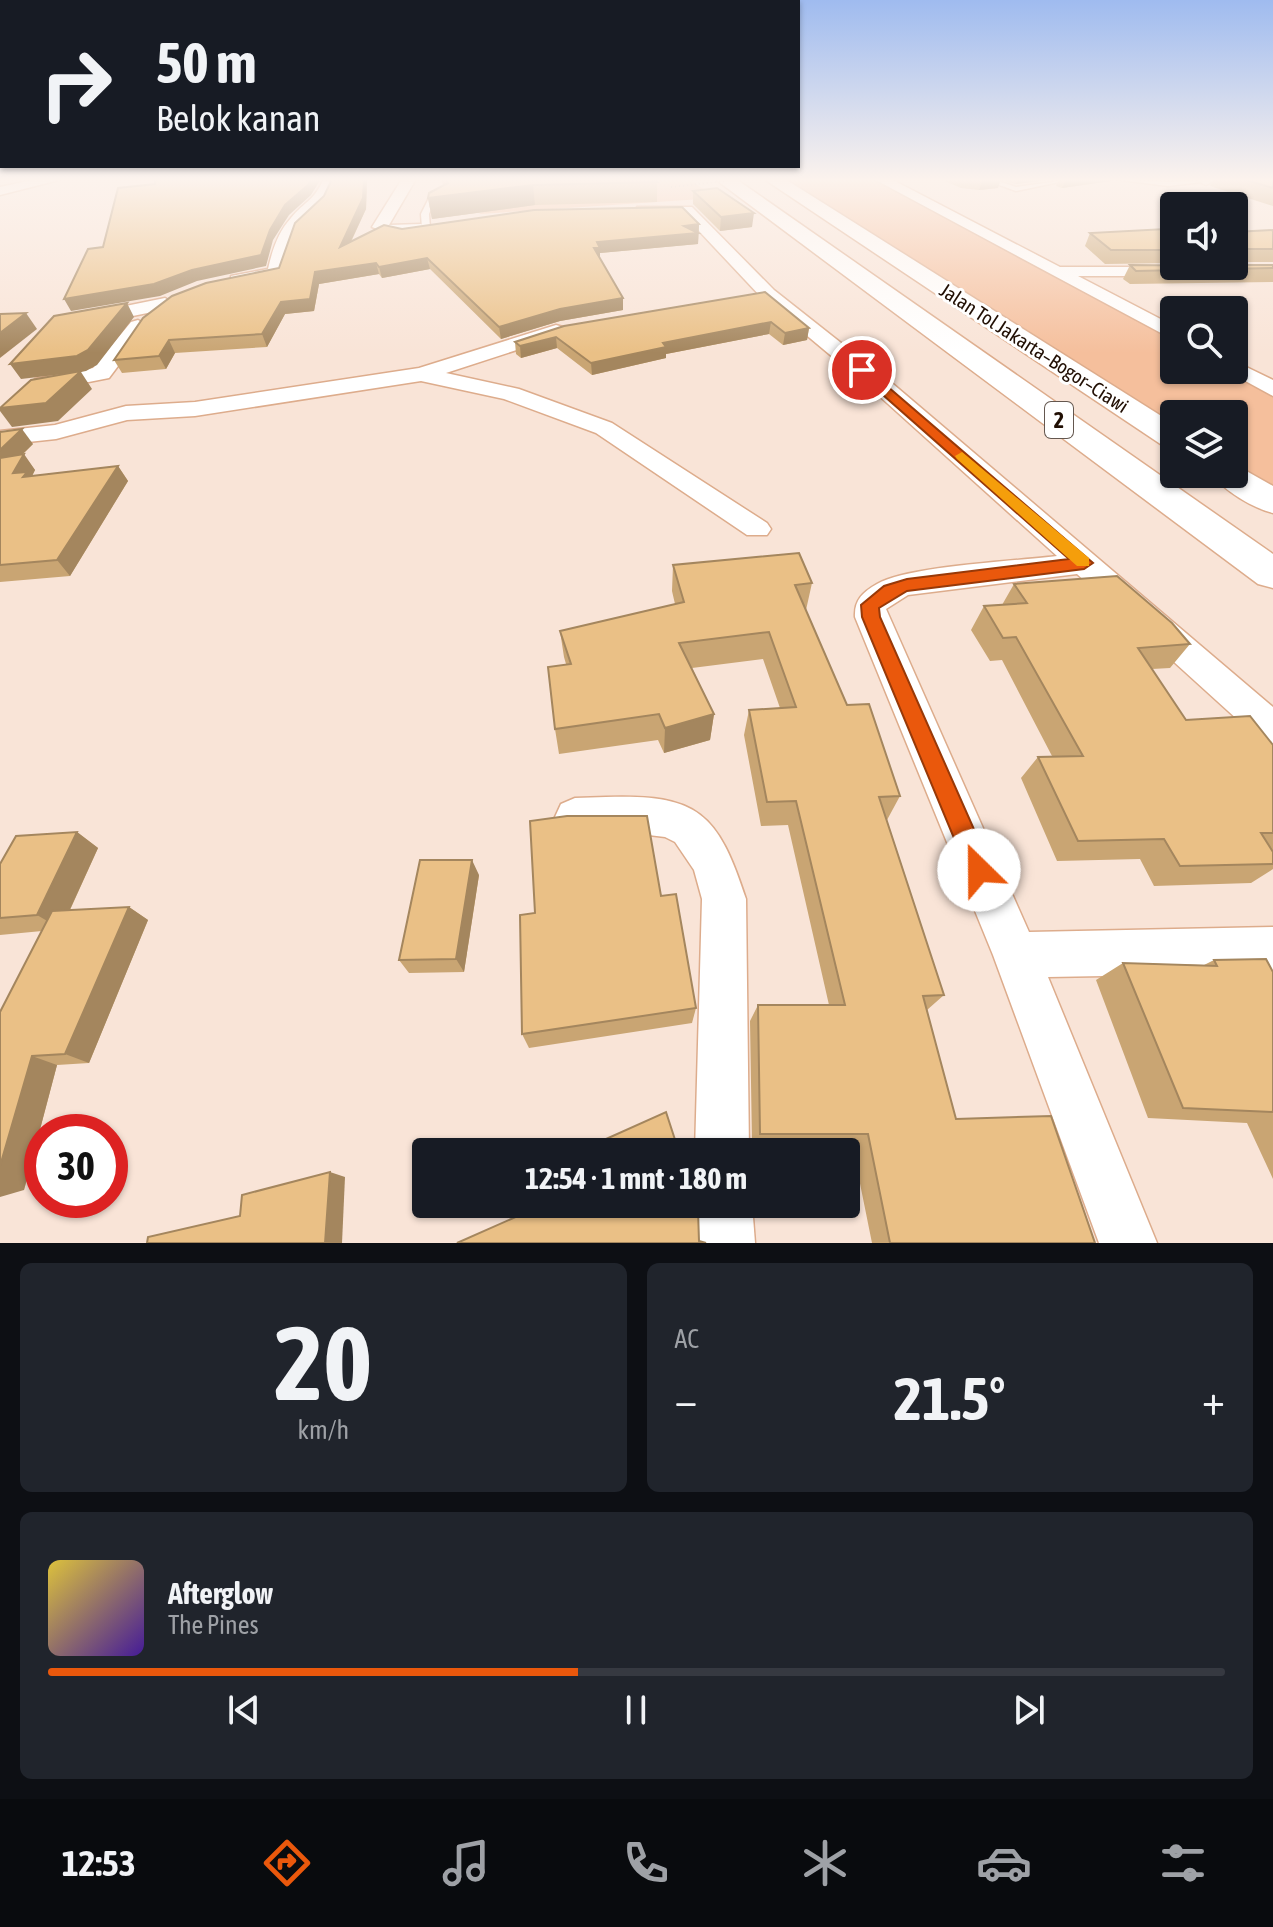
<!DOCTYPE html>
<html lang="id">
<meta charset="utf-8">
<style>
body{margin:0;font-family:"Asap Condensed",sans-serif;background:#20242c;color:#f1f3f6;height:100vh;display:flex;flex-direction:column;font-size:30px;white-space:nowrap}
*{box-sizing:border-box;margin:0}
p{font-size:26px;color:#9ea1a6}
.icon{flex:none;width:44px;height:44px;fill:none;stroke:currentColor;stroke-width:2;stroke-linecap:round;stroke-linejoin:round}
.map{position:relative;height:1243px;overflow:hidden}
.sheet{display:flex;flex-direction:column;gap:20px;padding:20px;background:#0d0f14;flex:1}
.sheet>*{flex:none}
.banner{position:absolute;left:0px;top:0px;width:800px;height:168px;box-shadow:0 2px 6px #0004;background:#171b24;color:#f1f3f6;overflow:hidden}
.tools{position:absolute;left:1160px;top:192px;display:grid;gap:16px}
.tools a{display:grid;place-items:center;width:88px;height:88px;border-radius:8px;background:#171b24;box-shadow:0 2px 6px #0004;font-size:40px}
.speed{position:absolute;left:24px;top:1114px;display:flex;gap:16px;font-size:40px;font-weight:700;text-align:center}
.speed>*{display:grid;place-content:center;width:104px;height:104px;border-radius:50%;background:#171b24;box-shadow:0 2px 6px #0004;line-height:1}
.speed .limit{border:12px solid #d22;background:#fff;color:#111}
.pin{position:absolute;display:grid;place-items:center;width:68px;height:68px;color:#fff;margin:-34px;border:4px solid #fff;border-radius:50%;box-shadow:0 2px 8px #0007}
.me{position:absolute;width:88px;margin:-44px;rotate:337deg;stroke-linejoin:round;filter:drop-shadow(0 0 6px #0008)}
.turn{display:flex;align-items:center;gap:28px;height:168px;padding:0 24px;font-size:36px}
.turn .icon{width:104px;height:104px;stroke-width:2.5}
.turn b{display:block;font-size:56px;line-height:68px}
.big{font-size:60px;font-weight:700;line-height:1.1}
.sheet .card{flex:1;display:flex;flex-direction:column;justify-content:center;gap:12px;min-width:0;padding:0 28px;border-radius:12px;background:#20242c}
.sheet .dial{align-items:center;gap:0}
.dial b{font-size:104px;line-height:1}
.song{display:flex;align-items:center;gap:24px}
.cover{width:96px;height:96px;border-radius:12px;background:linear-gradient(135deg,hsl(50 70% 55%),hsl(260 70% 35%))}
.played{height:8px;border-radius:4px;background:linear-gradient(90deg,#ea580c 45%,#363941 45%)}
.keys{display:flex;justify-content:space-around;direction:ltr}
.heat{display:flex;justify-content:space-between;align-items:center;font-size:44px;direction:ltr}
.sheet .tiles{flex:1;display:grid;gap:20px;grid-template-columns:1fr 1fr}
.card:last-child{grid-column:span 2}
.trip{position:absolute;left:412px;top:1138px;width:448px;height:80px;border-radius:8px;background:#171b24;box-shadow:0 2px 6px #0004;font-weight:700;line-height:80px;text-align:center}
.dock{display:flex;height:128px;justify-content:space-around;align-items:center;background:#090b0e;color:#9ea1a6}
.dock .icon{width:56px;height:56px}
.dock .current{color:#ea580c}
.dock b{font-size:36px;color:#f1f3f6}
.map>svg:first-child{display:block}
</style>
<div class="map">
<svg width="1273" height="1243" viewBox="0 0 1273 1243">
<rect width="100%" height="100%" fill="#f9e4d7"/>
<g fill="#f5bf9c">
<polygon points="674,179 689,179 716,198 479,214 489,209"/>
<polygon points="773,179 880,179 1174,334 1174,370 1234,370 1273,389 1273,502 1234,474 1234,414 1174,414 1174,438"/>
</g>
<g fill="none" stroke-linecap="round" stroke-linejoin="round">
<defs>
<g id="lane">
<polygon points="983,179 992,179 1016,187 1074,179 1016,191"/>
<polygon points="1113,179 1168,182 1227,179 1168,186"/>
<polygon points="432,192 437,193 429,214 430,228 426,230 422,228 421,214"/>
</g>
<g id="street">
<polygon points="37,179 63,179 0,195 0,187"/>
<polygon points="402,179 416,179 389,225 421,224 429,229 426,232 398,237 372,227"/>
<polygon points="874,179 891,179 1060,267 1176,267 1176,275 1170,276 1078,276 1174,326 1174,340"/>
<polygon points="1194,179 1211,179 1213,181 1206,185"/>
<path d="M323 180 335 183 325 204 296 232 282 277 231 284V276L268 269C272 251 278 232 291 218 305 201 314 201 323 180Z"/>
<path d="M637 207H692L774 290 893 384 1273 707V744L1260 740 1077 574 908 595 886 609 1029 932 1273 927V973L1048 977 1157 1243H1099L993 955 855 617C854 600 863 592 877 584 908 566 1017 561 1057 556L877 394 762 298 683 214H642L637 213Z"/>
<polygon points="165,298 174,304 172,308 108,321 99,315 101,311"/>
<polygon points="138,320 148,326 109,378 43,391 32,384 35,379 93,368 131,322"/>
<polygon points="556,325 563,327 566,331 563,335 446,373 519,389 612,423 767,523 771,529 767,535 747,535 596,433 504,399 421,381 195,416 127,420 56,439 0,445 0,431 55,425 126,406 195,402 419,368"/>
<polygon points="1234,361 1273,380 1273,396 1227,371 1234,370"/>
<path d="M606 797C698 794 718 813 746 899L749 1152H695L702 899 694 870 675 842 665 837 632 833 575 836 561 830 555 817 561 804 575 798Z"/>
<polygon points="696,1204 752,1204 755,1243 697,1243"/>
</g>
<g id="highway">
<polygon points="715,179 736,179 1273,554 1273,588 1258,584"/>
<polygon points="764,179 785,179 1174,424 1174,448 1162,445"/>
<path d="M1234 464 1273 486V513C1253 508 1224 491 1212 474H1234Z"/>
</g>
</defs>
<use href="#lane" stroke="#ddac8c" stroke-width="3"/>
<use href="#street" stroke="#ddac8c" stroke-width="3"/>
<use href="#highway" stroke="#ddac8c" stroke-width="3"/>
<use href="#lane" fill="#fff" fill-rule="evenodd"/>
<use href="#street" fill="#fff" fill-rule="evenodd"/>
<use href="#highway" fill="#fff" fill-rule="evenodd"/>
<polyline stroke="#a28f82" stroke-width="2" stroke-dasharray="1 3" stroke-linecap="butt" points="671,187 742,179"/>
</g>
<g fill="#c9a573">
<polygon points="328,179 367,179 366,209 351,242 402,229 699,224 698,244 600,253 600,259 623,310 560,321 501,339 430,269 382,278 379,274 319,284 314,311 285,314 267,347 175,353 166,369 122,373 114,360 279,268 324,196 332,180"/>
<polygon points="440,179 653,179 657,182 657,202 535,205 432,219 428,198 444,186"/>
<polygon points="940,179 1056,179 1016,184 1000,180 998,188 979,190 961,188"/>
<polygon points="1059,179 1112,179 1111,181 1062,188 1056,186"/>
<polygon points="1214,179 1273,179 1273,206 1210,186"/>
<polygon points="693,191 752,227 720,231 693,204"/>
<polygon points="1273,230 1273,262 1234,262 1234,232"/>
<polygon points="1090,233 1174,233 1174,263 1105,264 1085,246"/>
<polygon points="1130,265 1273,265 1273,282 1130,284 1123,279"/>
<polygon points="765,292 809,328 807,340 783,345 769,334 666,354 666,358 592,375 557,348 521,358 516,354 515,342"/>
<polygon points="0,432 33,444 23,454 35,470 32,476 118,466 128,481 70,576 0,582"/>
<polygon points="673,565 812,583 806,610 847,705 900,796 887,820 944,995 927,1010 956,1119 1095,1243 872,1243 852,1144 752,1143 750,1021 758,1005 829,1005 788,825 761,826 744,735 749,710 780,708 763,659 692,668 714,714 710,740 664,753 658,740 559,754 555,729 566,664 564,657 560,631 675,604 672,591"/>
<polygon points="1014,584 1190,644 1170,668 1152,669 1186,720 1273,745 1273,869 1251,883 1154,886 1140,859 1057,861 1021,778 1038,757 1052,756 1002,660 990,661 971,630 984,606 1002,605"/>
<polygon points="77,832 98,848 70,910 129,907 148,920 89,1063 57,1065 24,1190 42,931 0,935 0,864"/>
<polygon points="479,875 464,972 409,973 399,960"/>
<polygon points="661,896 696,1008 692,1023 529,1048 522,1034"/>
<polygon points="1214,960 1273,972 1273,1179 1247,1123 1148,1118 1096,980 1123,963 1204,965"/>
</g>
<g fill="#a4865e">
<polygon points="312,179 321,179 311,195 289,215 273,240 266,266 197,281 160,296 71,311 64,299 270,230 285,205"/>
<polygon points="364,179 367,179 366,209 343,258 340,247"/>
<polygon points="983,179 1001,179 998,188 979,190"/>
<polygon points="1018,179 1056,179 1016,184"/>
<polygon points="1066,179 1112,179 1111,181 1062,188"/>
<polygon points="533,185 535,205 432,219 428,198"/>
<polygon points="754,213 752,227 720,231 721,217"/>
<polygon points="699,224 698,244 600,253 600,259 594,248 597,242"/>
<polygon points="427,258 430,269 382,278 379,267"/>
<polygon points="376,263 379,274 319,284 314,311 285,314 267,347 262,334 281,302 315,272"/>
<polygon points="623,298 623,310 560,321 501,339 499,327 560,309"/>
<polygon points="127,303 134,317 97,365 86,371 81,372 92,389 58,421 12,427 0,411 0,408 80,372 21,379 10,364"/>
<polygon points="26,313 37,329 0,358 0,333"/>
<polygon points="771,322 769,334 666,354 666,358 592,375 591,363 663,343"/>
<polygon points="809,328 807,340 783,345 785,333"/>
<polygon points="556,337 557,348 521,358 520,346"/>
<polygon points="169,340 175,353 166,369 159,356"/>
<polygon points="22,429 33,444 2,474 0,472 0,450"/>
<polygon points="24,454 35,470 31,478 38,487 13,473"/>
<polygon points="118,466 128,481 70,576 57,560"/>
<polygon points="714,714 710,740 664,753 665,728"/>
<polygon points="77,832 98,848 61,929 37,915"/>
<polygon points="472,860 479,875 464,972 456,959"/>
<polygon points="129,907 148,920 89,1063 65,1054"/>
<polygon points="32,1056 57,1065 24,1190 0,1197 0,1166"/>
<polygon points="330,1172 345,1177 342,1243 325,1243"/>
</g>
<g fill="#eac086" stroke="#a4865e" stroke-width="2">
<polygon points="155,179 312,179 308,185 285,205 270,230 261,255 192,270 154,284 64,299 88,249 103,247 118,188 155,184"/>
<polygon points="332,179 364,179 363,198 340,247 384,225 402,229 534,210 682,207 699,224 684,226 698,233 597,242 600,248 594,248 623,298 560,309 499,327 427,258 379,267 376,263 315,272 310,299 281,302 262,334 169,340 159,356 114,360 143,318 172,296 206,283 279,268 295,223 324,196"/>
<polygon points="446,179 653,179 657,182 533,185 428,198 429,193 448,183"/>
<polygon points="1243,179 1273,179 1273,188"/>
<polygon points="717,188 754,213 721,217 693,191"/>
<polygon points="1166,229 1174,233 1174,250 1111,250 1090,233"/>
<polygon points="1273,230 1273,249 1234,249 1234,232"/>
<polygon points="1130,265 1234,266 1234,265 1273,265 1273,268 1136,271"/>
<polygon points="765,292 809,328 785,333 771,322 663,343 666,347 591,363 556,337 520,346 515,342 564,326"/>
<polygon points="127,303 88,350 77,356 10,364 54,316"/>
<polygon points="26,313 0,333 0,314"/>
<polygon points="81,371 46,403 0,408 31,380"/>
<polygon points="22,429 0,450 0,432"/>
<polygon points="24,454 13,473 27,472 23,477 118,466 57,560 0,565 0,458"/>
<polygon points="799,553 812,583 795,585 847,705 869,704 900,796 879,797 944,995 923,996 956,1119 1051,1116 1095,1243 890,1243 868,1134 760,1134 758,1005 845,1005 796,801 767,802 749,710 796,707 769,632 679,643 714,714 665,728 659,714 555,729 548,667 571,664 560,631 684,602 673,565"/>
<polygon points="1117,576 1172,623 1190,644 1138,648 1186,720 1250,716 1273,745 1273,833 1261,833 1273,852 1273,864 1180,866 1164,839 1078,841 1038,757 1083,756 1016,637 1003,638 984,606 1027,603 1014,584"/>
<polygon points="567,816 647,816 661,896 676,894 696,1008 522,1034 520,915 535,913 530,821"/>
<polygon points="77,832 37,915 0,918 0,864 16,836"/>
<polygon points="420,860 472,860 456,959 399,960"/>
<polygon points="129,907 65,1054 32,1056 0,1166 0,1012 52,911"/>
<polygon points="1266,959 1273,972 1273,1112 1183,1108 1123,963 1217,966 1214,960"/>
<polygon points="666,1112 679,1152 577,1152"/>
<polygon points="330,1172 325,1243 147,1243 148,1237 240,1216 242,1195"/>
<polygon points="545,1204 696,1204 698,1210 699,1241 706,1243 457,1243"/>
</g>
<linearGradient id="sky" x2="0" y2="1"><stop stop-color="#9fbbef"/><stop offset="0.51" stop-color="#fcf3ed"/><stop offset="1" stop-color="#fcf3ed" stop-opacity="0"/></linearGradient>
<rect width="1273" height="353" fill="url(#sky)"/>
<polygon fill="#ea580c" stroke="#983908" stroke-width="2" points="858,368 866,368 1093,563 1084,569 907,591 879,608 880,617 992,870 988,879 979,882 971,879 862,617 861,605 884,586 907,579 1069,559 858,373"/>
<polygon fill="#f59e0b" points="962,452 1089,558 1089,566 1077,566 957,459 955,456"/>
<g text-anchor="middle" stroke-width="6" stroke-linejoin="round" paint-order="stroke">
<g font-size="20" fill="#210f04" stroke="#fff">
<text transform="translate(1034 348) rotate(33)" y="7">Jalan Tol Jakarta–Bogor–Ciawi</text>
</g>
<rect fill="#fff" stroke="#64574f" stroke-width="2" x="1045" y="402" width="28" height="36" rx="6"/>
<g font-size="22" font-weight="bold" fill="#210f04">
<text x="1059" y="428">2</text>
</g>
</g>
</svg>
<div class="tools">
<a><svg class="icon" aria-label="sound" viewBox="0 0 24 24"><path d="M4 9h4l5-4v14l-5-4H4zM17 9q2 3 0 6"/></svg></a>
<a><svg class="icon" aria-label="search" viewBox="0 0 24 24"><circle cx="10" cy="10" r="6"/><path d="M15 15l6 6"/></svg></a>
<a><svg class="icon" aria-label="layers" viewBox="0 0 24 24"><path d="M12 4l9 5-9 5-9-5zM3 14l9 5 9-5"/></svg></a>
</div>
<div class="speed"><div class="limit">30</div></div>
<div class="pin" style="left:862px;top:370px;background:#d93025"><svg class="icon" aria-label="arrive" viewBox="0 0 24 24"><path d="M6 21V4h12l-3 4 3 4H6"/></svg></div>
<svg class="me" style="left:979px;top:870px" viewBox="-20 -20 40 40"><circle r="19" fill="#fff"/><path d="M0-13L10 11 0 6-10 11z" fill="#ea580c"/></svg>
<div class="trip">12:54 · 1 mnt · 180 m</div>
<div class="banner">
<div class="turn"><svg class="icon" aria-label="right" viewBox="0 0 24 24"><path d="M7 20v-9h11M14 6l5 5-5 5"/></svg><div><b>50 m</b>Belok kanan</div></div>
</div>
</div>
<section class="sheet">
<div class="tiles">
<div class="card dial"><b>20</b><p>km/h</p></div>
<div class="card"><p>AC</p>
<div class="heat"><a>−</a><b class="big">21.5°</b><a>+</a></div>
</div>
<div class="card">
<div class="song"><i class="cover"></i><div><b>Afterglow</b><p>The Pines</p></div></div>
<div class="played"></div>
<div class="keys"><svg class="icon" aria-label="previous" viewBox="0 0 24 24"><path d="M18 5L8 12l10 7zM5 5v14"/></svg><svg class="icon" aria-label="pause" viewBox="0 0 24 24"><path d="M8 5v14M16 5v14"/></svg><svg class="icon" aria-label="next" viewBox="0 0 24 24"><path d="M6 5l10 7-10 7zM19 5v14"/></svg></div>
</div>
</div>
</section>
<nav class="dock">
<b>12:53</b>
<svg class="icon current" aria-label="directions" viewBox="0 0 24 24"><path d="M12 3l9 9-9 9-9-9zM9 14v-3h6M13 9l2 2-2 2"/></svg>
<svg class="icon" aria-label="music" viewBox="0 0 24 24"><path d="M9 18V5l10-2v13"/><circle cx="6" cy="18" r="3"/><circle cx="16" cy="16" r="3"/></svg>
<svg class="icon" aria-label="phone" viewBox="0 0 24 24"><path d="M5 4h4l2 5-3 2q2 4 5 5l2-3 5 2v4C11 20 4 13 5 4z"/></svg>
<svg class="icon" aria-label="climate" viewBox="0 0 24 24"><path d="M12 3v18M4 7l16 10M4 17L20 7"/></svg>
<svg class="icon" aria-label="car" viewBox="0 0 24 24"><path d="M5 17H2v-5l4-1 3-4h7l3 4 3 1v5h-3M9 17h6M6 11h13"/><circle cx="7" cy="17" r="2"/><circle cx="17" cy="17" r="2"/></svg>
<svg class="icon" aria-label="filters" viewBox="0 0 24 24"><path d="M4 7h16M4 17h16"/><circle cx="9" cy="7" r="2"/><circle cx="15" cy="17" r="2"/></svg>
</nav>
